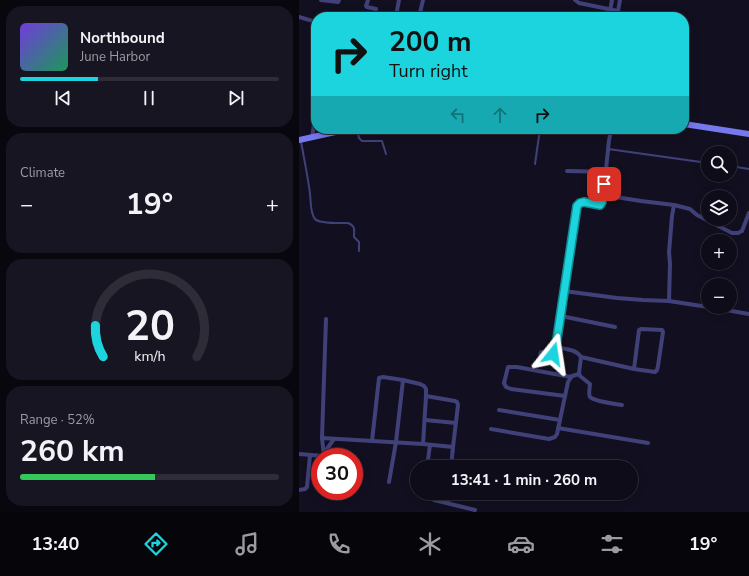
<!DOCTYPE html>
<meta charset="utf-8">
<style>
body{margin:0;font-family:"Nunito Sans",sans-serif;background:#171521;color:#f1f3f6;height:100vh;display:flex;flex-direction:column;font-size:15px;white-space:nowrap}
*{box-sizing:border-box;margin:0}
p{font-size:13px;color:#9b9ba2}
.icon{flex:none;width:22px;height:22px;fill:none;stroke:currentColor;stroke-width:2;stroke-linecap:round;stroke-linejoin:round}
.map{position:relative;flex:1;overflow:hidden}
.panel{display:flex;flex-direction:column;gap:6px;padding:6px;background:#08070d;width:299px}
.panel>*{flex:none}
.guide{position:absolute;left:12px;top:12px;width:378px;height:122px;border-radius:16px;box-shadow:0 2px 10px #0003,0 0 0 1px #2e2c37;background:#1cd4de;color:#111;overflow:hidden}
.tools{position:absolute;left:402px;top:146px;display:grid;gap:8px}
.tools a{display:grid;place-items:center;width:36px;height:36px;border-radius:50%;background:#0e0c18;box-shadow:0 2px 10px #0003,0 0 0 1px #2e2c37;font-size:20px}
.speed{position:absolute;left:12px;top:448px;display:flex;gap:8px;font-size:20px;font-weight:700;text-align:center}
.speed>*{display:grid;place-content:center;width:52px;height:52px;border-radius:50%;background:#0e0c18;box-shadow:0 2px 10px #0003,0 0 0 1px #2e2c37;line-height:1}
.speed .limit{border:6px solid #d22;background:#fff;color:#111}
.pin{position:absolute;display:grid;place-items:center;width:34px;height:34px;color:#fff;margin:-17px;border-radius:8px;box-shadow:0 2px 6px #0006}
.me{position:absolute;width:44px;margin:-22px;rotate:15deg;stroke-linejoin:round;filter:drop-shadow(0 0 3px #0008)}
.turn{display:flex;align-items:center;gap:14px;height:84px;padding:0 12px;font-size:18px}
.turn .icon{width:52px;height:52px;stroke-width:2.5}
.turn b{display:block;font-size:28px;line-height:34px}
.lanes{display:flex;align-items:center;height:38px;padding:0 12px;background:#0003;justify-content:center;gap:20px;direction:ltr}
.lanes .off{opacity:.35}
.big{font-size:30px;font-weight:700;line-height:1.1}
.panel .widget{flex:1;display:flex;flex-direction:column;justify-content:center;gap:6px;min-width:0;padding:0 14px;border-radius:16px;background:#171521}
.panel .dial{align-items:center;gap:0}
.dial svg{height:104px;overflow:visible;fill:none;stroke:#2e2c37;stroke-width:7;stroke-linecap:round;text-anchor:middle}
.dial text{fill:#f1f3f6;stroke:none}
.song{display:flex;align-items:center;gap:12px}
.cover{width:48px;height:48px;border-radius:6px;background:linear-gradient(135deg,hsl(260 70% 55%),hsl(150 70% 35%))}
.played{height:4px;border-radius:2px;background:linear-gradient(90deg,#1cd4de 30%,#2e2c37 30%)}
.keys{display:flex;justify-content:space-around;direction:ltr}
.heat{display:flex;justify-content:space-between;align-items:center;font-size:22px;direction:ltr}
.charge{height:6px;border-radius:3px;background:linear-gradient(90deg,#34c759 52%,#2e2c37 0)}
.trip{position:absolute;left:111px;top:460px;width:228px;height:40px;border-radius:20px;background:#0e0c18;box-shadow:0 2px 10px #0003,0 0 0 1px #2e2c37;font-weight:700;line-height:40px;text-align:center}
.dock{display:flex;height:64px;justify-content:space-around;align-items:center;background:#06050a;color:#9b9ba2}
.dock .icon{width:28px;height:28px}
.dock .current{color:#1cd4de}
.dock b{font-size:18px;color:#f1f3f6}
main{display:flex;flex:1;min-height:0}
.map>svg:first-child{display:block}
</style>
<main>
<section class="panel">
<div class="widget">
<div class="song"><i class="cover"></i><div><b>Northbound</b><p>June Harbor</p></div></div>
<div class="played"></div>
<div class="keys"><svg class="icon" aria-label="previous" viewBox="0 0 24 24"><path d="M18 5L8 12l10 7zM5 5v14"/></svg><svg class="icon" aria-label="pause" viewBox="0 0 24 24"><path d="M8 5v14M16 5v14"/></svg><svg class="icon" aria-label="next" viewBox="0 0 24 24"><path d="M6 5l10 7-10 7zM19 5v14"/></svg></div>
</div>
<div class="widget"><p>Climate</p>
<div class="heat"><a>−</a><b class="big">19°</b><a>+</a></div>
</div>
<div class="widget dial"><svg viewBox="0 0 100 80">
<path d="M14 69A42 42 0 1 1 86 69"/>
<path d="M14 69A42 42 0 0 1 8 45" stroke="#1cd4de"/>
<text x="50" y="56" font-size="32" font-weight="700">20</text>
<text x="50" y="72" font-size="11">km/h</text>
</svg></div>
<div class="widget"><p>Range · 52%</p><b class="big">260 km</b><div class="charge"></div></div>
</section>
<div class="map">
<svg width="450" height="512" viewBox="0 0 450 512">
<rect width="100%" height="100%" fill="#121020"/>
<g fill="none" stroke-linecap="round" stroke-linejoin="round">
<g stroke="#404179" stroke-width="2">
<polyline points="58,129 60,138 63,141 83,141 87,154"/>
<path d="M2 141C5 159 9 177 11 194 12 201 11 213 16 219 20 224 42 223 49 223 57 226 55 230 55 237L60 242V251"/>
<polyline points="309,149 409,163"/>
<polyline points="236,164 241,129"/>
<polyline points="431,166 450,169"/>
</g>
<g stroke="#404179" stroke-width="4">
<polyline points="22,0 39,2 40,0"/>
<polyline points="69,0 67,6 68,7 77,9"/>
<polyline points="276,0 280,3 319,11"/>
<polyline points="97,16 100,0"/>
<polyline points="0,17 17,22"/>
<polyline points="120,17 124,0"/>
<polyline points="310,17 313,0"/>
<polyline points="318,17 321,0"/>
<polyline points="13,138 17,111"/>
<path d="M268 171C281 171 294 171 306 173"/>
<polyline points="304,195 342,201 375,205 391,209 398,215 433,233 439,233 443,231 450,213"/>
<polyline points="265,291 318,298 344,300 370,301 409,307"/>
<polyline points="370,301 371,264 370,252 373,216 375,205"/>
<polyline points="410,307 450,314"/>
<polyline points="262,316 316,327"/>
<path d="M257 347C265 349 277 349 282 357L335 369 356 372 358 370 359 366 364 332 363 330 342 329 340 330 335 369"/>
<path d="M282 357 280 373 281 376 291 384C291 388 289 394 291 397 295 401 316 404 323 405"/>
<path d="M240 360 242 352 254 353 256 352 278 206 281 203 301 205C306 197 307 163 309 151 309 144 311 136 312 129"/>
<polygon points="127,396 156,401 158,402 159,405 154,447 124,444"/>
<polyline points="266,396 212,389 207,387 205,383 209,367 218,367 272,377"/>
<polyline points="200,410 261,420"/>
<polyline points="126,420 157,423"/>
<polyline points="259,428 349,443"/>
<polyline points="192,429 250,439 256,437 258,434 269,382 273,376 280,374"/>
<polyline points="23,438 27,319"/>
<polyline points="73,441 80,378 84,377 104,380"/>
<polyline points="25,453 35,439"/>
<polyline points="0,454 25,456 23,438 124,444"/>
<polyline points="128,467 131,445"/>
<polyline points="152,467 154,447"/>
<polyline points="90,482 97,442 104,380 121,384 125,386 127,389 127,396"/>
<polyline points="0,490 6,489 8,487 11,455"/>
<polyline points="26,491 26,494"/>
<polyline points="126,493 128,496 135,500 176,510"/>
<polyline points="149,503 150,493"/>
</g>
<g stroke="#7679ee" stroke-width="6">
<polyline points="385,124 450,134"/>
<polyline points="0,140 50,129"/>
</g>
</g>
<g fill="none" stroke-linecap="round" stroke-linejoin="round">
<defs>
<polyline id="route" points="254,354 256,352 278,206 281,203 285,202 301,205 303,202 305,184"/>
</defs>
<use href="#route" stroke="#128a90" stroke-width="10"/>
<use href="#route" stroke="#1cd4de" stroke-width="7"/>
</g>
</svg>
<div class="tools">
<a><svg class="icon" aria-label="search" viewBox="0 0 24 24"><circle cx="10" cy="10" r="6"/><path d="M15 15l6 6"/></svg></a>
<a><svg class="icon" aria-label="layers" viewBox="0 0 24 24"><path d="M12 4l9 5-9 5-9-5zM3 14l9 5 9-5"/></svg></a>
<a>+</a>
<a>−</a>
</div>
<div class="speed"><div class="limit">30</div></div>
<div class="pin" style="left:305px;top:184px;background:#d93025"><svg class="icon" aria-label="arrive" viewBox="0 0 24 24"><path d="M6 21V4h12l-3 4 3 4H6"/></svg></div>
<svg class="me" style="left:254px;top:354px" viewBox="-20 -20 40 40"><path d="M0-17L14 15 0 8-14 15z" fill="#1cd4de" stroke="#fff" stroke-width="4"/></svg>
<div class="trip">13:41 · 1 min · 260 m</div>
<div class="guide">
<div class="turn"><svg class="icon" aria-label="right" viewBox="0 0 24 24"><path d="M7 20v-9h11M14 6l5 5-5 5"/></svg><div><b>200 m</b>Turn right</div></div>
<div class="lanes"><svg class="icon off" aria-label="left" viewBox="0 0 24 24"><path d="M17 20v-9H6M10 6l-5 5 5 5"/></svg><svg class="icon off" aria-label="ahead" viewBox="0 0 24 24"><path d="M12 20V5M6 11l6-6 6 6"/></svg><svg class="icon" aria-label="right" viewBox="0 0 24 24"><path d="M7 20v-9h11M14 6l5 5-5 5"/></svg></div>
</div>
</div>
</main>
<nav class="dock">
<b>13:40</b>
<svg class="icon current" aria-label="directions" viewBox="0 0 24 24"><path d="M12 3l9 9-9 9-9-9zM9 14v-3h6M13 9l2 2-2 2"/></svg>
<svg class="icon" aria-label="music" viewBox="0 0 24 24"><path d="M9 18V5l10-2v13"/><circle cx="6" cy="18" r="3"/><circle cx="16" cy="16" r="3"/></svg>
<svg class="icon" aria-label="phone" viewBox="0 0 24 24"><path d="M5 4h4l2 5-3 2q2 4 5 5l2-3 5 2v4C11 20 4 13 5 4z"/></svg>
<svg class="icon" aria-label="climate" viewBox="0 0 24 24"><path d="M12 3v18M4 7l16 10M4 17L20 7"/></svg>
<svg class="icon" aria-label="car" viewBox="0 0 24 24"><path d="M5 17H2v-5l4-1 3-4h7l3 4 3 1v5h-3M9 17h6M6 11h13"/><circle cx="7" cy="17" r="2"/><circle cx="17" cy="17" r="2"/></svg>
<svg class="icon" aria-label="filters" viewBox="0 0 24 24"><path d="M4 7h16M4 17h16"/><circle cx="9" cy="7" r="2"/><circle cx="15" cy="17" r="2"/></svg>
<b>19°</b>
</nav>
